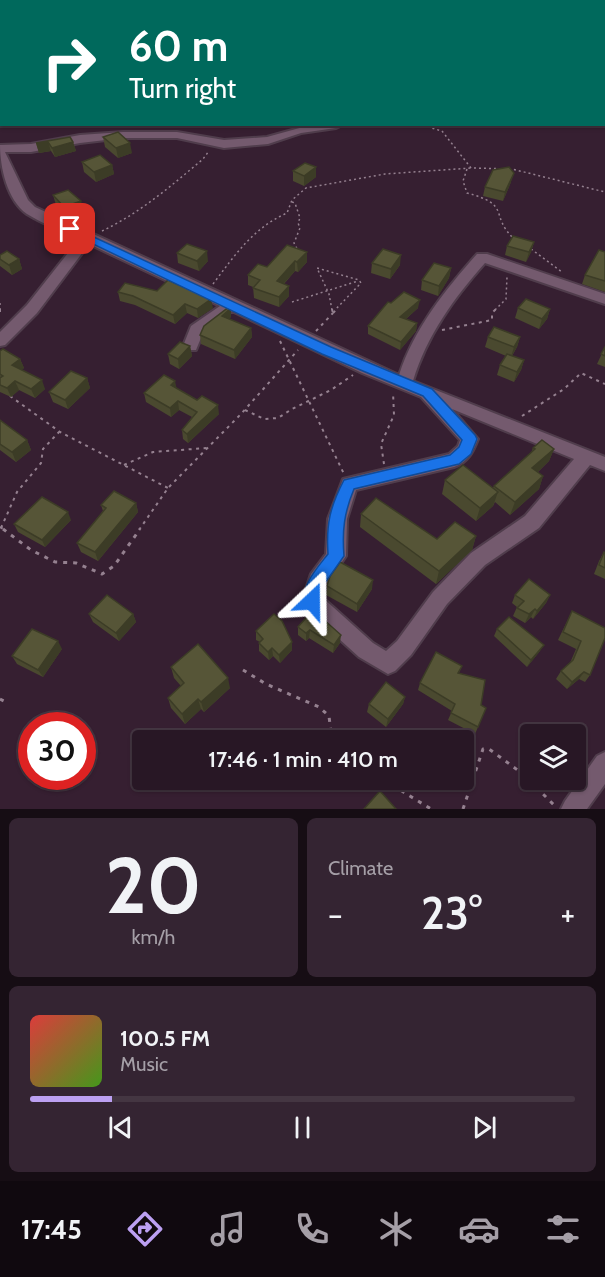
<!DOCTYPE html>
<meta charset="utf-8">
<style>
body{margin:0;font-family:Cabin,sans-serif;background:#342432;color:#f1f3f6;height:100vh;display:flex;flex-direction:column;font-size:22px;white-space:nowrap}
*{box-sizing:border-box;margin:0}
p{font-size:20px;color:#a59fa7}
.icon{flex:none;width:33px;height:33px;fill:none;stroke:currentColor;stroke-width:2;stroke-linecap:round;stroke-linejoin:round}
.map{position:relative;height:809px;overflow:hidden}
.drawer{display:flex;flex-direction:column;gap:9px;padding:9px;background:#160d14;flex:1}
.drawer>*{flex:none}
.banner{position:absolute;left:0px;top:0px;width:606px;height:126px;box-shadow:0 2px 4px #0004,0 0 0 2px #443642;background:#00695c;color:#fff;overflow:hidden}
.tools{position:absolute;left:520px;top:724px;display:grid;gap:12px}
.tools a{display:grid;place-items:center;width:66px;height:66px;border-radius:6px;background:#281725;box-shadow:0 2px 4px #0004,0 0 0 2px #443642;font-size:30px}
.speed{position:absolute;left:18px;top:712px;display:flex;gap:12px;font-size:30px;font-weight:700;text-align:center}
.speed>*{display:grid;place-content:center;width:78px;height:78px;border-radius:50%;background:#281725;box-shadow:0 2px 4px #0004,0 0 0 2px #443642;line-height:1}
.speed .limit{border:9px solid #d22;background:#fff;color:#111}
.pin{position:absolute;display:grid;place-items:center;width:51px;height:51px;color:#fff;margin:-26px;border-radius:12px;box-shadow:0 3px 9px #0006}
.me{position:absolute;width:66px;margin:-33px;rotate:23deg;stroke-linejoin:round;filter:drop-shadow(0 0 4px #0008)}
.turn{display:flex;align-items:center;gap:21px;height:126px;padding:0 30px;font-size:27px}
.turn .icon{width:78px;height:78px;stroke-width:2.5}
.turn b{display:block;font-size:42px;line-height:51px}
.big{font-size:45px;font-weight:600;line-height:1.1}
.drawer .tile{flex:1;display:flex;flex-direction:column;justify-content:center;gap:9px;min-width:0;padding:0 21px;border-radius:9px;background:#342432}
.drawer .dial{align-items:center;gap:0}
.dial b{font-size:78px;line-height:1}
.song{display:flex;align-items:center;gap:18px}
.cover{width:72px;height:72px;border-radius:9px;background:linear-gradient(135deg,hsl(0 70% 55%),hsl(100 70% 35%))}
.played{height:6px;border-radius:3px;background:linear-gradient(90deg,#bca0f2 15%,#443642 15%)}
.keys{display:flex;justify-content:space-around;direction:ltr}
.heat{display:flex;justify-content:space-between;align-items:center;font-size:33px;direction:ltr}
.drawer .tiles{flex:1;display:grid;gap:9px;grid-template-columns:1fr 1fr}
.tile:last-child{grid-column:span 2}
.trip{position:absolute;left:132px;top:730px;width:342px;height:60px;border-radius:6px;background:#281725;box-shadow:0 2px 4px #0004,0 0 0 2px #443642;font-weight:600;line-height:60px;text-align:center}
.tab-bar{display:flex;height:96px;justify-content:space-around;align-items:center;background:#10090f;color:#a59fa7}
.tab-bar .icon{width:42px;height:42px}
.tab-bar .active{color:#bca0f2}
.tab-bar b{font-size:27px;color:#f1f3f6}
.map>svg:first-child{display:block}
</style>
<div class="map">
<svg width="605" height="809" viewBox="0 0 605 809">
<rect width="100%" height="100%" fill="#361f31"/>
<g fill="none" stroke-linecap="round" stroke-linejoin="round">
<defs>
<g id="minor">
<rect x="0" y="9" width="2" height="6"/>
<rect x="604" y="59" width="1" height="6"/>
<path d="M314 124 342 125 336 128 301 133 268 144 224 148 177 138H123L80 143 31 152H5L28 200 35 207 399 375C414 329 445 290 477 254H487L605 294V304L485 263C454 298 427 335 413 381L605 457V471L590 465 539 528 485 565 447 604 411 655 395 671 388 674 359 657 305 608 302 601 311 574 326 554 328 519 343 479 449 454 458 446 460 440 421 397 362 373 232 311 203 333 196 350H186L183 346 191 326 220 306 89 244 37 313 5 345 0 346V332L27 305 79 239C62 231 43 224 27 214 7 200 0 167 0 145L31 144 80 135 123 132H177L224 140 267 137ZM452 409 574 459 525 516 471 553 433 592 397 641 386 651 373 643 323 598 327 584 346 556 347 519 356 490 454 467C468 462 473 452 478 439Z"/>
<polygon points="605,752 605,784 587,809 561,809 565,801 597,756"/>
</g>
</defs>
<use href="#minor" stroke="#503d4c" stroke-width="4"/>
<g stroke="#958190" stroke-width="1.5" stroke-dasharray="2 3" stroke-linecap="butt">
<polyline points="470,0 474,2"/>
<polyline points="67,2 70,0"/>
<polyline points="576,2 580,0"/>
<polyline points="418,124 442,131 471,168 512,169 605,192"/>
<path d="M467 169 463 181 467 193C512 205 489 214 513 238"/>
<polyline points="292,202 295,203 300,218 298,223 300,228 294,243 298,251"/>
<path d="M102 231C140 213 171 186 203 159L209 151"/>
<polyline points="531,249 562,272"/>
<path d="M213 284C235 255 253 228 287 213L292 200 306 188 385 174 471 168"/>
<polyline points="292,302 358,281"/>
<polyline points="0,303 0,310"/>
<polyline points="332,310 329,294 317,268 359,280 361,283 335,310"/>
<polyline points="495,310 506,299 507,277"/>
</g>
<g stroke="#958190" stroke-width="2" stroke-dasharray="3 4.5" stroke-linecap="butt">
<polyline points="0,309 0,313"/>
<polyline points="332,309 333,313"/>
<polyline points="333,313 337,309"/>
<polyline points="442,330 492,320 492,313 496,309"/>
<polyline points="316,331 333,313"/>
<polyline points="280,341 344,474"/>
<polyline points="10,396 60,432 168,488"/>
<polyline points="245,410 264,419 278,418 292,409 331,390 353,375"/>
<polyline points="522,416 564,389 581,373 605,384"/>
<polyline points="384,464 381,444 394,415 393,392"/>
<polyline points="124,465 153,452 207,448"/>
<polyline points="0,527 5,530"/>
<polyline points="1,528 17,492 41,463 43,449 59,432"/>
<polyline points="139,530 168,488 241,414 298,350"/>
</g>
<g stroke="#958190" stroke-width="3" stroke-dasharray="4 6" stroke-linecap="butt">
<polyline points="3,529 31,550 55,562 76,563 102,574 114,566 140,529"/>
<polyline points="243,670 266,684 319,707 329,716 331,733 338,741"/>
<polyline points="0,699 4,701"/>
<polyline points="384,780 431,809"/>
<polyline points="463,809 483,749 489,749 523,774 555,806"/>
</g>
<use href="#minor" fill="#745a6e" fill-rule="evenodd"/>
</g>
<g fill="#4a492f">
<polygon points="103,137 132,153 118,158 105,147"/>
<polygon points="73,142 76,151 55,157 51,151 39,153 36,143"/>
<polygon points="82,162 112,165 114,174 96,182 84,172"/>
<polygon points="316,167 316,177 304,186 293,181 293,171"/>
<polygon points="511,182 503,201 483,196 485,187"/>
<polygon points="53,195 84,210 67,216 56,205"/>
<polygon points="534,242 531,252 526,262 505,255 507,246"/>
<polygon points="287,245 307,262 298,272 295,271 284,284 289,286 289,296 279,307 254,298 253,287 248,285 248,275 267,267"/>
<polygon points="605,252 605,292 582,284 585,275"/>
<polygon points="177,253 208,261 199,271 178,263"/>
<polygon points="0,255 19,259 22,269 12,275 0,266"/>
<polygon points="372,263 400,265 390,279 371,273"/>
<polygon points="451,268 449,278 438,296 421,290 422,280"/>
<polygon points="118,292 213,308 198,318 187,313 175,324 135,305 120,301"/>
<polygon points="391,303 418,308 406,319 417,323 416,331 400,350 368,334 368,326"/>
<polygon points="518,308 550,309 547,319 539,329 515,318"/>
<polygon points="231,317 229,319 251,328 252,337 235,359 201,344 200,335"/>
<polygon points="488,337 520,337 517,347 512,356 524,360 521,370 514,382 497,375 500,365 506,356 485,347"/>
<polygon points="190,346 192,356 179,369 170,364 168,354"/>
<polygon points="605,347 605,367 597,364"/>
<polygon points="0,351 20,359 24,368 21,370 45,389 35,398 19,390 11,397 0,392"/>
<polygon points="87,378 90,388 68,409 53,402 49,392"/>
<polygon points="176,388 219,414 188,443 183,439 182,430 192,417 179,410 171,417 146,402 144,393"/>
<polygon points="0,420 27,440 31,450 16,462 0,450"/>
<polygon points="533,448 554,449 549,461 538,472 543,476 539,489 510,515 495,502 493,506 476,521 442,494 445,480 493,488 494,486 531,453"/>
<polygon points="136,503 138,512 98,561 81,552 77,543 103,511 101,505"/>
<polygon points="361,514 437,539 476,536 472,550 436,584 360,527"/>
<polygon points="71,520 45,547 18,532 14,524"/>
<polygon points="604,552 605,553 605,579 594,574 599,561"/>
<polygon points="327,586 372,589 357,612 326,595"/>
<polygon points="515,595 550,595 546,603 533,619 531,617 525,623 513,616 517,607 512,603"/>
<polygon points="313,610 340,643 333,653 309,638 306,641 298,635 298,627"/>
<polygon points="572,611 590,675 585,682 579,679 567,689 556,679 561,671 570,663 576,649 558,640"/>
<polygon points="89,614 133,614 136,622 119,641 93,622"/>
<polygon points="497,629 540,651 527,667 494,636"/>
<polygon points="256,631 292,642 292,650 280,663 273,656 269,660 259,651 259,643 260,642 256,640"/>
<polygon points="62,649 43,677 17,664 12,656"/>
<polygon points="462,666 459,673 478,727 475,734 448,720 452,711 418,690 420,683"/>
<polygon points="171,667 230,688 204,712 201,709 185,724 171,708 168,698 181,686 174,678"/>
<polygon points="405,697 403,704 386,727 367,712 369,704"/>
</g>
<g fill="#3c3c26">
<polygon points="48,142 51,151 39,153 36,143"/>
<polygon points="73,142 76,151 55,157 52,148"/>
<polygon points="130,143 132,153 118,158 116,148"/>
<polygon points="112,165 114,174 96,182 94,172"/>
<polygon points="316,167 316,177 304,186 304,176"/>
<polygon points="514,173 511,182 503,201 505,192"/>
<polygon points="81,201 84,210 67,216 64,207"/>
<polygon points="534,242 531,252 526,262 529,252"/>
<polygon points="207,251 208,261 199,271 197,261"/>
<polygon points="307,252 307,262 298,272 297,262"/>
<polygon points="401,255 400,265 390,279 391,269"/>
<polygon points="19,259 22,269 12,275 9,265"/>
<polygon points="295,261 295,271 277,291 277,281"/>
<polygon points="451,268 449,278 438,296 439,286"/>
<polygon points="289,286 289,296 279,307 279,297"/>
<polygon points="211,299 213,308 198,318 197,309"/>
<polygon points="420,300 418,308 399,325 400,317"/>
<polygon points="185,304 187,313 175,324 173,315"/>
<polygon points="231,308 231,317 223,325 222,316"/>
<polygon points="550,309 547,319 539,329 542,319"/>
<polygon points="417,323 416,331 400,350 401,342"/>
<polygon points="251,328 252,337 235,359 234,350"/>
<polygon points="520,337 517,347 511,357 514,347"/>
<polygon points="190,346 192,356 179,369 178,359"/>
<polygon points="20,359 24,368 16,374 12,365"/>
<polygon points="524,360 521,370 514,382 517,372"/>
<polygon points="87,378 90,388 68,409 65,400"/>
<polygon points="42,380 45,389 35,398 31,389"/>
<polygon points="15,381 19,390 11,397 7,388"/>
<polygon points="175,381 177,390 171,385"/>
<polygon points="178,401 179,410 171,417 170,408"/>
<polygon points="218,405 219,414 188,443 187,434"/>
<polygon points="27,440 31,450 16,462 12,452"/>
<polygon points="554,449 549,461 528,481 532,468"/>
<polygon points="543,476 539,489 510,515 515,502"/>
<polygon points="498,492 493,506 476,521 480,508"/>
<polygon points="136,503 138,512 98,561 95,552"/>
<polygon points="68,512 71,520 45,547 42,540"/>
<polygon points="476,536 472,550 436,584 439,571"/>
<polygon points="373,580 372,589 357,612 357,604"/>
<polygon points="550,595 546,603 533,619 537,611"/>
<polygon points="535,609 531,617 525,623 529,614"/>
<polygon points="133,614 136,622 119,641 116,633"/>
<polygon points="310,630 309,638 306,641 306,633"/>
<polygon points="341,635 340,643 333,653 334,645"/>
<polygon points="58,641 62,649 43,677 38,670"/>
<polygon points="292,642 292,650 280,663 279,655"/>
<polygon points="544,645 540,651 527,667 531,660"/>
<polygon points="272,648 273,656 269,660 268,652"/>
<polygon points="584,672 579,679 567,689 572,682"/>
<polygon points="228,678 230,688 204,712 201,702"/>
<polygon points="405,697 403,704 386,727 388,719"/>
<polygon points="198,699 201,709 185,724 182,714"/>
</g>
<g fill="#565537" stroke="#3c3c26" stroke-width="1.5">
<polygon points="198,0 202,0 210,2 196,2"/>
<polygon points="214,0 239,0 237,2 212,2"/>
<polygon points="2,17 2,30 0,30 0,18"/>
<polygon points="118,132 130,143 116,148 103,137"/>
<polygon points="70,137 73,142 52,148 48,142 36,143"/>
<polygon points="100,155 112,165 94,172 82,162"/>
<polygon points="305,163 316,167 304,176 293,171"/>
<polygon points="509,167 514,173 505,192 485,187 493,170"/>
<polygon points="68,190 81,201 64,207 53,195"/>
<polygon points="513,236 534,242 529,252 507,246"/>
<polygon points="187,244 207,251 197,261 177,253"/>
<polygon points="287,245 307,252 297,262 295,261 277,281 289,286 279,297 253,288 260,280 248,275 258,264 267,267"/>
<polygon points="383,249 401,255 391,269 372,263"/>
<polygon points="599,250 605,252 605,281 585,275"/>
<polygon points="7,251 19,259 9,265 0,259 0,255"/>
<polygon points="434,263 451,268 439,286 422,280"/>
<polygon points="168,280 211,299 197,309 185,304 173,315 133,296 118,292 125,283 157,291"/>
<polygon points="404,292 420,300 400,317 417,323 401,342 368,326 388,302 391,303"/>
<polygon points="526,299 550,309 542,319 518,308"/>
<polygon points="229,307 231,308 222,316 251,328 234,350 200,335 204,326"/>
<polygon points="494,327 520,337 514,347 488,337"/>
<polygon points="180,342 190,346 178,359 168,354"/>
<polygon points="605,347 605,356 601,354"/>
<polygon points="3,349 20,359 12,365 42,380 31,389 15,381 7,388 0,385 0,378 3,376 0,374 0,351"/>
<polygon points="507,354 524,360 517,372 500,365"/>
<polygon points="71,371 87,378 65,400 49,392"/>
<polygon points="164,375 175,381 171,385 197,400 202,396 218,405 187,434 182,430 197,412 178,401 170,408 144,393"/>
<polygon points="0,420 27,440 12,452 0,444"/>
<polygon points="542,440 554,449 532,468 543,476 515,502 494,486 535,449 533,448"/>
<polygon points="463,465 498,492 480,508 445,480"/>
<polygon points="114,491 136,503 95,552 77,543 106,508 101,505"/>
<polygon points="42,497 68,512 42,540 14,524"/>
<polygon points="376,498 437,539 455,522 476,536 439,571 361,514"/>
<polygon points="604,552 605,553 605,568 599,565"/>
<polygon points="340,562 373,580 357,604 327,586 330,576"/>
<polygon points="529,579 550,595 537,611 535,609 529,614 517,608 524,601 515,595"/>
<polygon points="107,595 133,614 116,633 89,614"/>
<polygon points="313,610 341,635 334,645 310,630 306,633 298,627"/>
<polygon points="572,611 605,628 605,638 590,675 584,672 572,682 561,671 573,660 581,641 563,632"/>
<polygon points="274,614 282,621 292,642 279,655 272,648 268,652 259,643 263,639 256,631"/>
<polygon points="509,617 544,645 531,660 497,629"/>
<polygon points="32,629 58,641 38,670 12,656"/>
<polygon points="198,644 228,678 201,702 198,699 182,714 168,698 184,683 171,667"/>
<polygon points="436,652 462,666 458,673 485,680 481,705 486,708 478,727 451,713 455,704 420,683"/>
<polygon points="386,682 405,697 388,719 369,704"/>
<polygon points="380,791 396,809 364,809"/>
</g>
<path fill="#1a73e8" stroke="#114b97" stroke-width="1.5" d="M70 226 331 347 432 389 475 435 477 439 471 454 459 464 354 489C344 513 342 531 344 556L325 583 318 606 312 608 306 606C298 588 318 567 328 554 326 524 330 507 344 480L450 455 459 447 462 440 423 396 322 354 66 231 65 229Z"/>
</svg>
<div class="tools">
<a><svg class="icon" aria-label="layers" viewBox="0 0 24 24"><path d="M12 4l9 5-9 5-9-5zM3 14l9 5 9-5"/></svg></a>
</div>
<div class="speed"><div class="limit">30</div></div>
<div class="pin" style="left:70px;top:229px;background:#d93025"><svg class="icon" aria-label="arrive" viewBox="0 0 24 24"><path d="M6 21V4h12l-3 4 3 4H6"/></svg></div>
<svg class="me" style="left:312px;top:601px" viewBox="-20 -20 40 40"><path d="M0-17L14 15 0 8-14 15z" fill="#1a73e8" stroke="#fff" stroke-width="4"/></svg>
<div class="trip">17:46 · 1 min · 410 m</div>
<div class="banner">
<div class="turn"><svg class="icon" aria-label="right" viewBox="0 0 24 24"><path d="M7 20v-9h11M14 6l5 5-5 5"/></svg><div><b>60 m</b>Turn right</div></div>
</div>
</div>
<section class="drawer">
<div class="tiles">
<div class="tile dial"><b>20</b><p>km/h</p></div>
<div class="tile"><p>Climate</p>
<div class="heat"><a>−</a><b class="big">23°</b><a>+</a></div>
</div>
<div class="tile">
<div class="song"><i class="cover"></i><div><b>100.5 FM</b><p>Music</p></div></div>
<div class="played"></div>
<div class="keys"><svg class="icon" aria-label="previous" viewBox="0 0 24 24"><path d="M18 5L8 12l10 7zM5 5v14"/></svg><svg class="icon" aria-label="pause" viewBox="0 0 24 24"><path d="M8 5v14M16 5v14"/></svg><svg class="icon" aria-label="next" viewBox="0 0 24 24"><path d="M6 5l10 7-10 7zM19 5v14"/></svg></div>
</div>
</div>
</section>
<nav class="tab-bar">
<b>17:45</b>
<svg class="icon active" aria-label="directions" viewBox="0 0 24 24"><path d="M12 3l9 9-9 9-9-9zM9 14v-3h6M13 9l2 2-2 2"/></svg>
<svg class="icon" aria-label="music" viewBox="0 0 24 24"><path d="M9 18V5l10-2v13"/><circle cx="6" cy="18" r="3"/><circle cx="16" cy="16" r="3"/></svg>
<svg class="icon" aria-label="phone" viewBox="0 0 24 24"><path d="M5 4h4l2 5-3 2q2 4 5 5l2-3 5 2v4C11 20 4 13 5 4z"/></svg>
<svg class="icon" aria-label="climate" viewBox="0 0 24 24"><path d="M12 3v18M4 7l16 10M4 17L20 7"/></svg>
<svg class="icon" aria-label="car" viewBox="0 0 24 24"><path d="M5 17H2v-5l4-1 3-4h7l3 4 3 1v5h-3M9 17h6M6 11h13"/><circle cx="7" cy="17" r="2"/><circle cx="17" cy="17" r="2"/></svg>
<svg class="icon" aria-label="filters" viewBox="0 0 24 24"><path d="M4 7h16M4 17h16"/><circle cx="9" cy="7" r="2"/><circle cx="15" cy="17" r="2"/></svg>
</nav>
